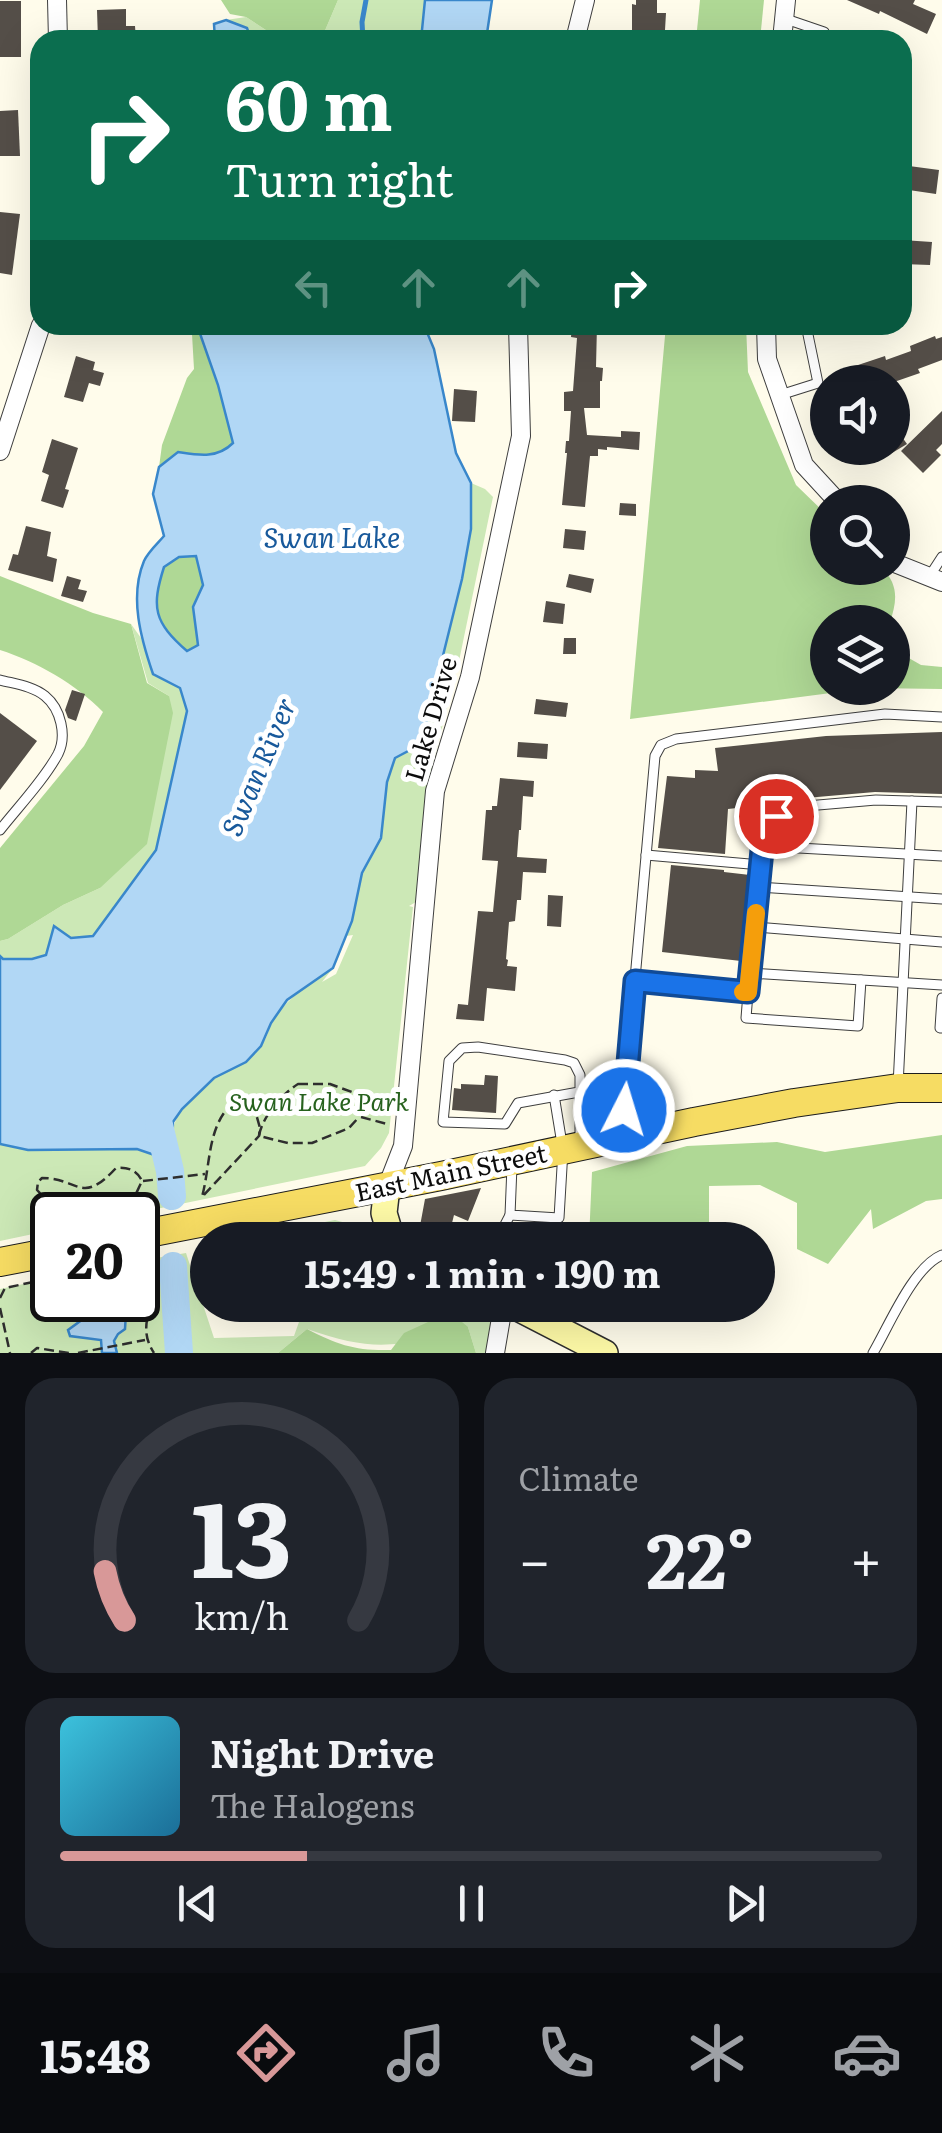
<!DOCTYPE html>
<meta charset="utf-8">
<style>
body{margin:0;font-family:Literata,serif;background:#20242c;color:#f1f3f6;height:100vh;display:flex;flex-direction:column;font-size:38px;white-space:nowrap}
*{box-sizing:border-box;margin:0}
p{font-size:32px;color:#9ea1a6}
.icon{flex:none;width:55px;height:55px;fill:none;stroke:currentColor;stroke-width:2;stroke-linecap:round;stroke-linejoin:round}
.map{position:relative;height:1353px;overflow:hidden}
.panel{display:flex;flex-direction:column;gap:25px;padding:25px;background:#0d0f14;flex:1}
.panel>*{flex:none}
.top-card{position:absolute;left:30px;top:30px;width:882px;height:305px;border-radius:30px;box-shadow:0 10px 40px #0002;background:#0b6e4f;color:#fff;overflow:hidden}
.fabs{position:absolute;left:810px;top:365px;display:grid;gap:20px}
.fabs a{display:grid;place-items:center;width:100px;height:100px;border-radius:50%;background:#171b24;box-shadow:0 10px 40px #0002;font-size:50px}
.speed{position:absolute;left:30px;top:1192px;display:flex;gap:20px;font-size:50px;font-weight:700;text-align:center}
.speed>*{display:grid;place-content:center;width:130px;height:130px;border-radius:50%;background:#171b24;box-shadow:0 10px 40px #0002;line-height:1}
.speed .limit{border:5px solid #111;border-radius:15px;background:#fff;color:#111}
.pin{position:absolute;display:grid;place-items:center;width:85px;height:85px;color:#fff;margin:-42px;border:5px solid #fff;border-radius:50%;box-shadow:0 2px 10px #0007}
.me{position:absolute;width:110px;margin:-55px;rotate:5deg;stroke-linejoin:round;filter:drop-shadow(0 0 8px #0008)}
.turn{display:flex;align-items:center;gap:35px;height:210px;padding:0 30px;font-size:45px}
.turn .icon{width:130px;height:130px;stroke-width:2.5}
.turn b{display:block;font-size:70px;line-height:85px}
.lanes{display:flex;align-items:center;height:95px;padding:0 30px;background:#0003;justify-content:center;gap:50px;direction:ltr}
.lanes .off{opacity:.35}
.big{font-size:75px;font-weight:700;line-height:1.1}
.panel .tile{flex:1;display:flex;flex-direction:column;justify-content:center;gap:15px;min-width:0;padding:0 35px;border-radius:30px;background:#20242c}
.panel .dial{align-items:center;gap:0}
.dial svg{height:260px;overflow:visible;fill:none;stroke:#363941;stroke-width:7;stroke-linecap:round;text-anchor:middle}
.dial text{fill:#f1f3f6;stroke:none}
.song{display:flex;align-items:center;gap:30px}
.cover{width:120px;height:120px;border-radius:15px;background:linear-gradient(135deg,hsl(190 70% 55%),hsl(200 70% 35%))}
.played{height:10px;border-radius:5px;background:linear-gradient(90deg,#d89898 30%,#363941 30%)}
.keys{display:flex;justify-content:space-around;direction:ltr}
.heat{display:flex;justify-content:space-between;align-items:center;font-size:55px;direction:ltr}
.panel .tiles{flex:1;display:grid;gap:25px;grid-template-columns:1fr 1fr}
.tile:last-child{grid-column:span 2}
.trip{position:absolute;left:190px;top:1222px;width:585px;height:100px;border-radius:50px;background:#171b24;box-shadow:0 10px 40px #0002;font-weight:700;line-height:100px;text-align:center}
.dock{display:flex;height:160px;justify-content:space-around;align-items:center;background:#090b0e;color:#9ea1a6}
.dock .icon{width:70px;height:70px}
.dock .on{color:#d89898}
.dock b{font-size:45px;color:#f1f3f6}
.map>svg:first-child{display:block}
</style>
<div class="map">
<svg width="942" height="1353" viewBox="0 0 942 1353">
<rect width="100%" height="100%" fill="#fffceb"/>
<g fill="#cce8b6">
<polygon points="338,0 425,0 422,40 321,40"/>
<polygon points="246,17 281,40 251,40 247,28 226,20"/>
<path d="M471 483 485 489 493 497 459 661 430 775 416 902 409 906 413 907 389 1133 381 1148 365 1166 127 1215H52V1230L0 1241V1144L28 1150 137 1149 162 1157 160 1161 162 1163 174 1155C164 1123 189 1095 213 1076 227 1065 248 1059 260 1047 267 1040 269 1027 274 1019 289 996 311 983 333 968L322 982 336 974 353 935 346 936 352 921 362 873 381 838 387 782 395 758 410 750 424 732 462 579 471 529Z"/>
<polygon points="131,624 141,638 153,674 181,688 187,711 156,850 93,936 52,940 46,954 33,959 3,959 0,956 0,941 8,939 63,905 100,888 169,696 148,683"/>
<path d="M335 1220C348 1223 355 1229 364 1240H234Z"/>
<path d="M186 1253 214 1338 294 1336 305 1305H465L487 1315 495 1322 487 1353H476L468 1327C400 1347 375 1353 307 1329L278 1353H0V1289L52 1278V1300H138V1261Z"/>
</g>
<g fill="#afd895">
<polygon points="221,0 338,0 321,40 281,40 246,17 230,14"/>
<polygon points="700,0 764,0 760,40 696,40"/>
<path d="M194 325H197L218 385 233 444C217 459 198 455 178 452L159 467 162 445 187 378 194 369 192 334Z"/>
<path d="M666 325H746L748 372 796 485 827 515 828 568H882C899 585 897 601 890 622H828V688H892L893 649 921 665 942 667V689L869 688 630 719Z"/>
<path d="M197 556 203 585 193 607 198 645 187 651C155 622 151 609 164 567L179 557Z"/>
<path d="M0 576 93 613 131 624 147 683 169 696 173 713 147 844 100 888 63 905 8 939 0 941V848L84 746 103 712C76 684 37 662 0 650Z"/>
<polygon points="942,1135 942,1199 926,1201 873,1229 871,1209 828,1264 797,1249 797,1203 760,1185 709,1186 709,1222 680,1235 679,1240 589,1240 592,1172 687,1146 777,1142 825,1152"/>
<path d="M450 1312 468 1327 476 1353H278L307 1329C338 1345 356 1351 391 1350L404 1333Z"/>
</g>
<g fill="#b1d7f5" stroke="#3987cb" stroke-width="2.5" fill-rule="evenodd">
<polygon points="425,0 492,0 486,40 421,40"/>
<polygon points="226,20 247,28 251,40 215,40 214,24"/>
<path d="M197 325H424L434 349 456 453 471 483V529L462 579 424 732 410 750 395 758 387 782 381 838 362 873 352 921 333 968 287 1000 271 1023 261 1046 246 1062 214 1078 182 1109 173 1122 172 1150 166 1159 137 1149 28 1150 0 1144V956L3 959H32L46 955 54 926 71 938 93 936 156 850 187 711 180 688 153 674C141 639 129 597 144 561 148 552 157 544 164 536L153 494 159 467 178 452C198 455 217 459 233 443L218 385ZM196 556 203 585 193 607 198 645 187 651C154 622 151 608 164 567L179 557Z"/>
<polygon points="89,1308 107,1312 123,1310 126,1313 125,1329 118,1334 114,1341 117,1353 102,1353 101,1340 70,1336 68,1330 83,1319 83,1313"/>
</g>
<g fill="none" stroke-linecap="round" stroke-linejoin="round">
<polyline stroke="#3987cb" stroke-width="5" points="363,40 362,22 366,0"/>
<g stroke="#b1d7f5" stroke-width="28">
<polyline points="159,1125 170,1171 172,1196"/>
<polyline points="173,1266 179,1353"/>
</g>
</g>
<g fill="#544e48">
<polygon points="636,0 657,0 657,13 666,13 665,30 654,30 653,38 632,37 632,4 636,5"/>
<polygon points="847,0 915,0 913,4 936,14 927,34 880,11 879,14"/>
<rect x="0" y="1" width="21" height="56"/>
<polygon points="126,9 126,26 135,26 136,40 98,40 97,10"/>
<polygon points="18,110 20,156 0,156 0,111"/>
<polygon points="909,166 939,170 936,194 902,189 902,172 908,173"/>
<polygon points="0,212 20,214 12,275 0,273"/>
<polygon points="902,240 932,242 930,265 902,264"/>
<polygon points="572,325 597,325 596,367 603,368 602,381 600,381 600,408 584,408 587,435 621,437 621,431 640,432 639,450 607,447 607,450 598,449 598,456 590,456 585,507 562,505 567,453 565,453 566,441 569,441 571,411 564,411 564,392 573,391 577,338 571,337"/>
<polygon points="935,336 936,339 942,337 942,360 918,369 920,373 894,382 889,379 879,382 861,382 855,366 885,356 886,360 911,351 910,346"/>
<polygon points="76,356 95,362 93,370 104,373 100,386 89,383 83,402 64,397"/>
<polygon points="454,389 477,391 475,422 452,421"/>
<polygon points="942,411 942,444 936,450 941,455 923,473 901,451"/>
<polygon points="892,423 907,444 892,453"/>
<polygon points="52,439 78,448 65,489 69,490 63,508 41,501 49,475 42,472"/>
<polygon points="620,503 636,504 636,516 619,515"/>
<polygon points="26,526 51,532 47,556 57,559 53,582 8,570 13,554 18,555"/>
<polygon points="565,529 586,531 584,550 563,548"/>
<polygon points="569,574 594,579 591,593 566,587"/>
<polygon points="67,576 81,580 78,589 87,591 83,602 61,596"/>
<polygon points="546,601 565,604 563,624 543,622"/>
<polygon points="564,638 576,638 576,654 563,654"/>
<polygon points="72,690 85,694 76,721 68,718 65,710"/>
<polygon points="536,699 568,703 566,717 534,714"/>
<polygon points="0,713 37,741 0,790"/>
<polygon points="942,732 942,794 875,792 794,799 783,803 728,809 725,854 658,848 667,776 695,778 695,770 718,771 715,748 826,736"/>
<polygon points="518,742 548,744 547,759 517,757"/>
<polygon points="500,778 534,781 533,797 523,796 521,830 519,830 517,857 547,859 546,873 523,872 521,900 517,900 515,921 509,922 506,959 508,960 507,966 517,967 515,991 487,988 484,1021 456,1019 458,1004 468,1005 478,911 493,912 498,861 482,860 486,810 492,810 492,806 497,806"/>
<polygon points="671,865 724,870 724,872 750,875 741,961 662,952"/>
<polygon points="548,895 563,896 561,927 547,926"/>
<polygon points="485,1075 498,1076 496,1113 452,1110 454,1088 461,1089 461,1084 484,1085"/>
<polygon points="481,1188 468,1221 454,1215 450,1231 420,1226 425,1199"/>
</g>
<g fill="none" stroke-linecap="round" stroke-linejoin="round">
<defs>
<g id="service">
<polyline points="783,18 824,32 823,40"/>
<polyline points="780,395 818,383 806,325"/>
<polyline points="929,577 942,557"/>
<path d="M0 680C15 684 33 686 45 696 61 709 67 736 58 754 44 780 18 807 0 830"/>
<polyline points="763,846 942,856"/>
<polyline points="646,855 761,865"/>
<polyline points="759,887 942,899"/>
<polyline points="755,927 942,942"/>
<polyline points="750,973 942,985"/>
<polyline points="635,981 748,993 764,830 776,816 795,807 876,800 942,802"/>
<polyline points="748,993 746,1018 858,1026 861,980"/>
<polyline points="942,998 940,1028 942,1028"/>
<polyline points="898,1086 912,801"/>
<polyline points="579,1092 518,1103 505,1124 443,1122 449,1061 462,1048 478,1047 565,1060 574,1063 580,1075 580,1144"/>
<polyline points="621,1135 655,756 661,745 676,739 885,714 942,717"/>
<polyline points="512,1166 510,1215 559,1218 563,1150 554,1095"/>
<polyline points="497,1240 510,1215"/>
<path d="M873 1353C889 1326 913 1267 942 1255"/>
</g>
<g id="minor">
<polyline points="57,0 58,40"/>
<polyline points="575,40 585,0"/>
<polyline points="782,40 786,0"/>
<polyline points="766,325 767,359 804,465 838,502"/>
<polyline points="0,451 41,325"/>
<polyline points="892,562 942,582"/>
<polyline points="387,1187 403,1146 435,791 470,677 521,436 518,325"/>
<polyline points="495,1353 501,1318 506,1305"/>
</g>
<g id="secondary">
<polyline points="387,1187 384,1213 392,1240"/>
<polyline points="512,1305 605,1353"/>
</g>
<g id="primary">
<polyline points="138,1235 441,1176 694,1122 794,1103 898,1088 942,1088"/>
<polyline points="0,1262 52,1252"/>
</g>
</defs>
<use href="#service" stroke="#3f3f3f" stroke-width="11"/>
<use href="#minor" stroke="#3f3f3f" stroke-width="20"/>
<use href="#secondary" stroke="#2e2e2e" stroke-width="28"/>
<use href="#primary" stroke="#1d1d1d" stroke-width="30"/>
<g stroke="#2e2e2e" stroke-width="2.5" stroke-dasharray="10 5" stroke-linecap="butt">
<path d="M298 1084H330L360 1095 359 1117 349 1128 312 1143H288L259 1136C262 1117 282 1094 298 1084Z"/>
<path d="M243 1095 251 1096 260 1128 259 1136 202 1197C212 1159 206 1118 243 1095Z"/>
<polyline points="361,1117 387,1124"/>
<polyline points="143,1181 205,1174"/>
<path d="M61 1215 37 1190 38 1182 42 1178C79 1178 81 1206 116 1168 128 1167 137 1170 142 1181L126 1215"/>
<path d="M138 1279 148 1286C154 1314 137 1327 154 1353"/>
<polyline points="0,1298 5,1288 52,1278"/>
<polyline points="0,1308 10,1353"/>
<polyline points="31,1353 37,1348 69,1353"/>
<polyline points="78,1353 145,1340"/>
</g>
<use href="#service" stroke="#fff" stroke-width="9"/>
<use href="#minor" stroke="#fff" stroke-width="18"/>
<use href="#secondary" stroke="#fefaa7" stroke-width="25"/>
<use href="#primary" stroke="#f6dc63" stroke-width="28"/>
</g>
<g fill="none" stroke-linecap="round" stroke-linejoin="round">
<defs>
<polyline id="route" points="624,1110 635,981 748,992 764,830 776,816"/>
</defs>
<use href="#route" stroke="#114b97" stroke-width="25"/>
<use href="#route" stroke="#1a73e8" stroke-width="18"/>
<polyline stroke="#f59e0b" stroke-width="18" points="743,992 748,992 756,913"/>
</g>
<g text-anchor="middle" stroke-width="10" stroke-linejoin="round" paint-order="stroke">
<g font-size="25" fill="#0c0c0c" stroke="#fff">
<text transform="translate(431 719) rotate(-74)" y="9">Lake Drive</text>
<text transform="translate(451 1173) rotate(-12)" y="9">East Main Street</text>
</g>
<g font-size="25" font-style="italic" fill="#27621e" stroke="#fff">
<text x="319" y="1111">Swan Lake Park</text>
</g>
<g font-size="28" font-style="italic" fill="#18599b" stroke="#fff">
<text x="332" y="548">Swan Lake</text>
<text transform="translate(259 767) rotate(-67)" y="10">Swan River</text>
</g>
</g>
</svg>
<div class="fabs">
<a><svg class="icon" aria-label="sound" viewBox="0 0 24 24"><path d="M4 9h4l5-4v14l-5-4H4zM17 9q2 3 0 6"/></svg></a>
<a><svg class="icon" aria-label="search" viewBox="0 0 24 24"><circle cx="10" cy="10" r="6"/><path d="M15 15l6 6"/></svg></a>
<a><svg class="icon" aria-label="layers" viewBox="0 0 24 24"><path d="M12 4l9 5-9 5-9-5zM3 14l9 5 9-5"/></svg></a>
</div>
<div class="speed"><div class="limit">20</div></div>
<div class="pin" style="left:776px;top:816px;background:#d93025"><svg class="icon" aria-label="arrive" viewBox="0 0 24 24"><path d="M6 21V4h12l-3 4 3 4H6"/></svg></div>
<svg class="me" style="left:624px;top:1110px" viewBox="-20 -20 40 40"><circle r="17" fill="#1a73e8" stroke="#fff" stroke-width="3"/><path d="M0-11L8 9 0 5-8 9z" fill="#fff"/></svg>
<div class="trip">15:49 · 1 min · 190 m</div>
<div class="top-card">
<div class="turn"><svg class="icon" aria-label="right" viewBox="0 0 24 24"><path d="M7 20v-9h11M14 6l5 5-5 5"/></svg><div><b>60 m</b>Turn right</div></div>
<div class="lanes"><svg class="icon off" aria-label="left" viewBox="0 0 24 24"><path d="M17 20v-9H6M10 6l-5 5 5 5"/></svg><svg class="icon off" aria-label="ahead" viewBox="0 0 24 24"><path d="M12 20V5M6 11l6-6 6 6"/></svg><svg class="icon off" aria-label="ahead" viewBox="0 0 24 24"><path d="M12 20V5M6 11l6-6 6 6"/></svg><svg class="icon" aria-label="right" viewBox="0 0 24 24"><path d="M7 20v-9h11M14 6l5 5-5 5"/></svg></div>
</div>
</div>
<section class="panel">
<div class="tiles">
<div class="tile dial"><svg viewBox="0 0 100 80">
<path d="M14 69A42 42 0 1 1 86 69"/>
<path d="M14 69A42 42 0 0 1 8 54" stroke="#d89898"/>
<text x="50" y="56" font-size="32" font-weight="700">13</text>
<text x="50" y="72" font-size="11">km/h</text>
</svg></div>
<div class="tile"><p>Climate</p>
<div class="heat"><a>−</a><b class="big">22°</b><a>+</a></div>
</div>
<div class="tile">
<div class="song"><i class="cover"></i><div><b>Night Drive</b><p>The Halogens</p></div></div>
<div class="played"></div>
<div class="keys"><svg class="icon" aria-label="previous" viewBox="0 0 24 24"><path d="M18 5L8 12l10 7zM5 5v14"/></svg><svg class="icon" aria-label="pause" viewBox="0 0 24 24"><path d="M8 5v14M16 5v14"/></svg><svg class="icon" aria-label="next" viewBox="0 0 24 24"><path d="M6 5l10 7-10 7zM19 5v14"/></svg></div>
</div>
</div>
</section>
<nav class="dock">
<b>15:48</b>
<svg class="icon on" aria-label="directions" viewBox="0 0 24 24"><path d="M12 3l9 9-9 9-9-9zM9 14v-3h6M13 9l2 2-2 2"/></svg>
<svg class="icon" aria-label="music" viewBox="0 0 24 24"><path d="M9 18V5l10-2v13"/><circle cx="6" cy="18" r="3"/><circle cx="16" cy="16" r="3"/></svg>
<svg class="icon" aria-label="phone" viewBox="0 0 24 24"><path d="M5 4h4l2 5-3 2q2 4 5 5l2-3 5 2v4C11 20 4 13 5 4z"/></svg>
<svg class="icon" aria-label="climate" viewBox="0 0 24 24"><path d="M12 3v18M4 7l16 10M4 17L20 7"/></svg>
<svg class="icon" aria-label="car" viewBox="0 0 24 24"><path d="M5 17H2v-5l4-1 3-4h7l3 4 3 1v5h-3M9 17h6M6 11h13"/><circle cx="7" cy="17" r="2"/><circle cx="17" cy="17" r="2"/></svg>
</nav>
